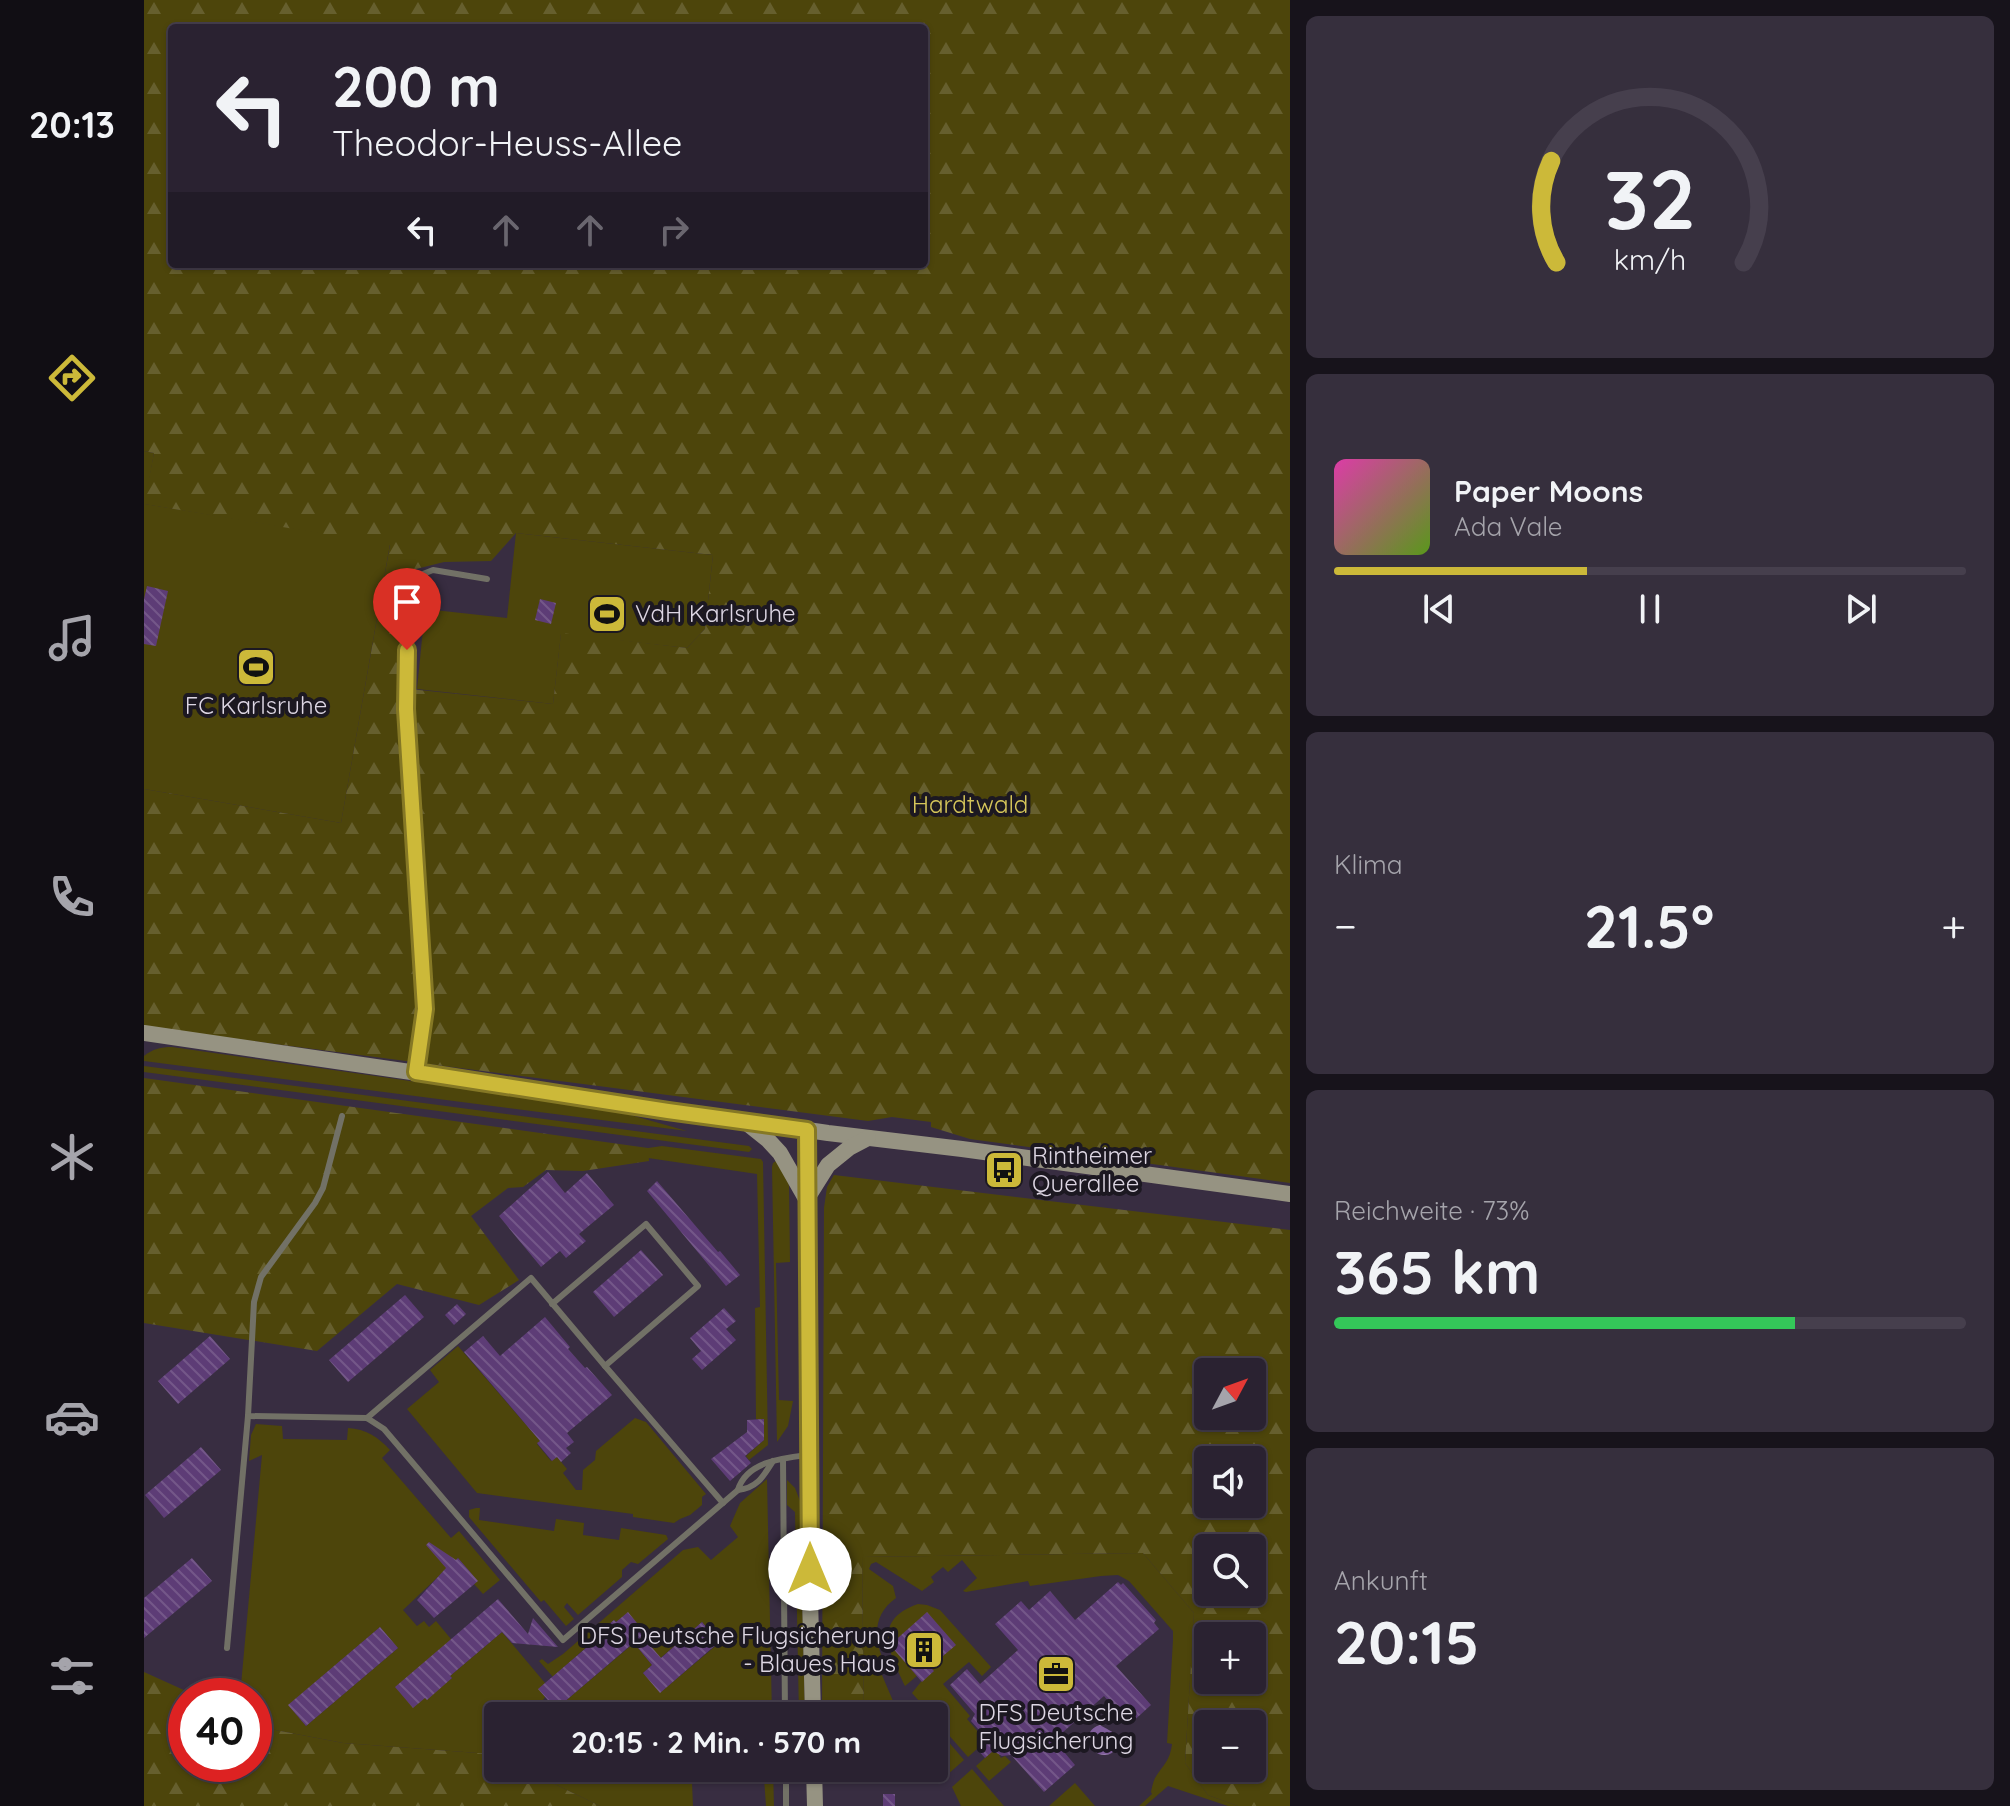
<!DOCTYPE html>
<html lang="de">
<meta charset="utf-8">
<style>
body{margin:0;font-family:Quicksand,sans-serif;background:#362f3d;color:#f1f3f6;height:100vh;display:flex;flex-direction:column;font-size:30px;white-space:nowrap}
*{box-sizing:border-box;margin:0}
p{font-size:26px;color:#a5a4ab}
.icon{flex:none;width:44px;height:44px;fill:none;stroke:currentColor;stroke-width:2;stroke-linecap:round;stroke-linejoin:round}
.map{position:relative;flex:1;overflow:hidden}
.drawer{display:flex;flex-direction:column;gap:16px;padding:16px;background:#17131b;width:720px}
.drawer>*{flex:none}
.banner{position:absolute;left:24px;top:24px;width:760px;height:244px;border-radius:8px;box-shadow:0 2px 6px #0004,0 0 0 2px #463f4d;background:#2a2231;color:#f1f3f6;overflow:hidden}
.needle{width:52px;rotate:49deg}
.tools{position:absolute;left:1050px;top:1358px;display:grid;gap:16px}
.tools a{display:grid;place-items:center;width:72px;height:72px;border-radius:8px;background:#2a2231;box-shadow:0 2px 6px #0004,0 0 0 2px #463f4d;font-size:40px}
.speed{position:absolute;left:24px;top:1678px;display:flex;gap:16px;font-size:40px;font-weight:700;text-align:center}
.speed>*{display:grid;place-content:center;width:104px;height:104px;border-radius:50%;background:#2a2231;box-shadow:0 2px 6px #0004,0 0 0 2px #463f4d;line-height:1}
.speed .limit{border:12px solid #d22;background:#fff;color:#111}
.pin{position:absolute;display:grid;place-items:center;width:68px;height:68px;color:#fff;margin:-82px -34px;border-radius:50% 50% 50% 0;rotate:-45deg;box-shadow:0 0 8px #0007}
.pin .icon{rotate:45deg}
.me{position:absolute;width:88px;margin:-44px;rotate:0deg;stroke-linejoin:round;filter:drop-shadow(0 0 6px #0008)}
.turn{display:flex;align-items:center;gap:28px;height:168px;padding:0 32px;font-size:36px}
.turn .icon{width:104px;height:104px;stroke-width:2.5}
.turn b{display:block;font-size:56px;line-height:68px}
.lanes{display:flex;align-items:center;height:76px;padding:0 32px;background:#0003;justify-content:center;gap:40px;direction:ltr}
.lanes .off{opacity:.35}
.big{font-size:60px;font-weight:800;line-height:1.1}
.drawer .card{flex:1;display:flex;flex-direction:column;justify-content:center;gap:12px;min-width:0;padding:0 28px;border-radius:12px;background:#362f3d}
.drawer .dial{align-items:center;gap:0}
.dial svg{height:208px;overflow:visible;fill:none;stroke:#463f4d;stroke-width:7;stroke-linecap:round;text-anchor:middle}
.dial text{fill:#f1f3f6;stroke:none}
.song{display:flex;align-items:center;gap:24px}
.cover{width:96px;height:96px;border-radius:12px;background:linear-gradient(135deg,hsl(320 70% 55%),hsl(90 70% 35%))}
.played{height:8px;border-radius:4px;background:linear-gradient(90deg,#ccb939 40%,#463f4d 40%)}
.keys{display:flex;justify-content:space-around;direction:ltr}
.heat{display:flex;justify-content:space-between;align-items:center;font-size:44px;direction:ltr}
.charge{height:12px;border-radius:6px;background:linear-gradient(90deg,#34c759 73%,#463f4d 0)}
.trip{position:absolute;left:340px;top:1702px;width:464px;height:80px;border-radius:8px;background:#2a2231;box-shadow:0 2px 6px #0004,0 0 0 2px #463f4d;font-weight:800;line-height:80px;text-align:center}
main{display:flex;flex:1;min-height:0}
.menu{display:flex;flex-direction:column;width:144px;justify-content:space-around;align-items:center;background:#110e14;color:#a5a4ab}
.menu .icon{width:56px;height:56px}
.menu .current{color:#ccb939}
.menu b{font-size:36px;color:#f1f3f6}
.map>svg:first-child{display:block}
</style>
<main>
<nav class="menu">
<b>20:13</b>
<svg class="icon current" aria-label="directions" viewBox="0 0 24 24"><path d="M12 3l9 9-9 9-9-9zM9 14v-3h6M13 9l2 2-2 2"/></svg>
<svg class="icon" aria-label="music" viewBox="0 0 24 24"><path d="M9 18V5l10-2v13"/><circle cx="6" cy="18" r="3"/><circle cx="16" cy="16" r="3"/></svg>
<svg class="icon" aria-label="phone" viewBox="0 0 24 24"><path d="M5 4h4l2 5-3 2q2 4 5 5l2-3 5 2v4C11 20 4 13 5 4z"/></svg>
<svg class="icon" aria-label="climate" viewBox="0 0 24 24"><path d="M12 3v18M4 7l16 10M4 17L20 7"/></svg>
<svg class="icon" aria-label="car" viewBox="0 0 24 24"><path d="M5 17H2v-5l4-1 3-4h7l3 4 3 1v5h-3M9 17h6M6 11h13"/><circle cx="7" cy="17" r="2"/><circle cx="17" cy="17" r="2"/></svg>
<svg class="icon" aria-label="filters" viewBox="0 0 24 24"><path d="M4 7h16M4 17h16"/><circle cx="9" cy="7" r="2"/><circle cx="15" cy="17" r="2"/></svg>
</nav>
<div class="map">
<svg width="1146" height="1806" viewBox="0 0 1146 1806">
<defs>
<pattern id="forest-firs" width="22" height="20" patternUnits="userSpaceOnUse" patternTransform="scale(2)"><rect width="22" height="20" fill="#4d450b"/><path d="M5 1l3.5 6h-7zM16 11l3.5 6h-7z" fill="#665f2e"/></pattern>
<pattern id="water-rules" width="6" height="5" patternUnits="userSpaceOnUse" patternTransform="scale(2)"><rect width="6" height="5" fill="#7f5d9a"/><path d="M0 2.5h6" fill="none" stroke="#977bad"/></pattern>
<pattern id="building-back-hatch" width="6" height="6" patternUnits="userSpaceOnUse" patternTransform="scale(2)"><rect width="6" height="6" fill="#5d3c76"/><path d="M-1 5l2 2M0 0l6 6M5-1l2 2" fill="none" stroke="#745789"/></pattern>
</defs>
<rect width="100%" height="100%" fill="#382d41"/>
<g fill="#4d450b" fill-rule="evenodd">
<polygon points="0,451 10,453 1,504 246,544 197,823 0,789"/>
<polygon points="372,533 569,555 561,629 543,648 417,634 409,704 273,689 281,609 363,618"/>
<path d="M28 1047 469 1110 543 1131 0 1061V1056C9 1049 16 1047 28 1047Z"/>
<polygon points="0,1066 605,1146 608,1149 605,1152 0,1072"/>
<polygon points="518,1146 617,1159 619,1162 624,1445 605,1460 602,1456 620,1440 620,1420 612,1419 611,1308 616,1307 613,1174 504,1158 504,1148"/>
<polygon points="632,1161 643,1178 645,1186 646,1262 632,1263 635,1400 649,1401 644,1426 633,1442 628,1167 629,1163"/>
<polygon points="314,1346 396,1441 393,1444 407,1461 413,1457 423,1469 419,1473 432,1490 438,1490 439,1470 451,1460 452,1451 491,1418 502,1422 562,1494 558,1497 558,1505 546,1515 536,1519 530,1523 489,1517 489,1514 333,1493 263,1409 295,1382 286,1370"/>
<path d="M112 1424 138 1426 139 1439 203 1440 204 1428C222 1429 234 1437 246 1450L238 1458 307 1538 315 1531 356 1580 339 1594 330 1584 333 1581 314 1558 259 1610 273 1626 280 1621 285 1627 292 1621 307 1639 281 1698 282 1699 308 1678 306 1676 358 1632 401 1683 395 1689 401 1697 399 1700 410 1713 413 1711 412 1709 490 1643 508 1665 499 1673 517 1692 575 1643 558 1622 513 1661 506 1645 502 1648 495 1639 501 1633 484 1613 472 1622 470 1620 446 1642 447 1643 409 1677 395 1661 398 1659 404 1664 419 1654 539 1550 554 1547 567 1560 594 1537 586 1526 596 1503 623 1479 628 1716H354V1757L347 1754 199 1743 126 1729 110 1722V1696H96L118 1455 105 1461 107 1435ZM236 1627 254 1648 162 1726 145 1705Z"/>
<polygon points="643,1480 651,1488 656,1501 661,1716 655,1716 651,1512 643,1505"/>
<polygon points="332,1508 336,1508 335,1520 410,1531 412,1519 440,1523 439,1535 475,1540 477,1528 522,1535 524,1539 494,1564 487,1562 478,1570 478,1577 434,1615 423,1603 420,1607 430,1619 422,1626 400,1600 397,1602 325,1517 325,1510"/>
<path d="M999 1553 1050 1613 1041 1763 1064 1795 1094 1806H1084L1024 1786 1001 1806H995L1008 1794 1007 1792C1008 1787 1009 1782 1011 1778 1019 1765 1026 1761 1028 1744L1023 1743 1029 1640V1631L985 1581 974 1575 957 1576 886 1586 884 1581 822 1592 819 1591 833 1578 818 1560 804 1572 799 1567 787 1577 790 1582 778 1591 732 1562 727 1564 725 1569 749 1586 752 1598C731 1613 729 1634 738 1657L732 1661 755 1715 763 1712 765 1716H720L718 1557Z"/>
<path d="M774 1604 783 1605 796 1610 847 1667 838 1676 825 1662 799 1684 826 1716 823 1719 842 1741 824 1757 768 1693 780 1678 789 1671 787 1668 799 1654 761 1686C746 1653 727 1620 774 1604Z"/>
<polygon points="790,1725 820,1760 803,1775 790,1748"/>
<polygon points="853,1747 858,1752 855,1755 857,1758 861,1756 867,1762 845,1781 832,1766"/>
<polygon points="377,1768 629,1768 630,1806 622,1806 620,1778 548,1783 549,1806 456,1806"/>
<path d="M738 1768H774C765 1776 756 1778 745 1778V1771H738Z"/>
<polygon points="828,1769 860,1806 817,1806 808,1787"/>
<polygon points="931,1783 951,1806 905,1806"/>
</g>
<g fill="url(#forest-firs)" fill-rule="evenodd">
<path d="M0 0H1146V1183L826 1139 787 1127V1122L748 1117 724 1121 0 1027V789L197 823 246 545 0 504 10 453 0 451ZM28 28H780V264H28ZM372 533 569 555 561 629 543 648 417 633 409 704 256 688 255 591 272 569 300 562 347 561Z"/>
<polygon points="0,1078 504,1148 505,1161 439,1171 402,1170 379,1187 364,1188 327,1216 375,1280 335,1305 253,1284 173,1351 0,1323"/>
<path d="M690 1175 1146 1230V1806H1094L1064 1795 1041 1763 1050 1613 999 1553 718 1557 720 1716H678L680 1208 683 1187ZM1064 1372H1108V1416H1064ZM1064 1460H1108V1504H1064ZM1064 1548H1108V1592H1064ZM1064 1636H1108V1680H1064ZM1064 1724H1108V1768H1064Z"/>
<polygon points="0,1672 53,1696 42,1696 42,1764 110,1764 110,1722 126,1729 199,1743 347,1754 354,1757 354,1768 377,1768 456,1806 0,1806"/>
</g>
<path fill="url(#water-rules)" d="M956 1725C961 1728 970 1732 973 1736 978 1744 970 1755 961 1755 946 1756 935 1731 956 1725Z"/>
<g fill="url(#building-back-hatch)">
<polygon points="3,586 24,591 12,646 0,644 0,599"/>
<polygon points="396,599 412,603 407,624 391,620"/>
<polygon points="404,1172 421,1193 443,1173 470,1205 435,1234 442,1241 422,1258 416,1251 397,1267 355,1216"/>
<polygon points="513,1181 574,1252 576,1251 596,1275 582,1286 503,1191"/>
<polygon points="497,1250 519,1275 470,1317 449,1292"/>
<polygon points="261,1295 280,1317 204,1382 185,1360"/>
<polygon points="313,1304 322,1314 310,1325 301,1315"/>
<polygon points="580,1308 592,1321 582,1329 592,1340 558,1370 548,1359 557,1351 546,1338"/>
<polygon points="401,1317 426,1347 424,1349 441,1368 443,1367 468,1395 423,1433 430,1442 422,1448 427,1453 417,1462 413,1457 408,1461 393,1443 396,1441 320,1352 339,1336 356,1356"/>
<polygon points="66,1336 86,1359 34,1404 14,1381"/>
<polygon points="620,1419 620,1440 601,1456 607,1463 586,1481 567,1459 603,1432 603,1420"/>
<polygon points="57,1447 77,1470 20,1518 1,1495"/>
<polygon points="285,1542 312,1560 314,1558 334,1581 290,1618 273,1600 302,1568 282,1545"/>
<polygon points="48,1558 68,1581 0,1638 0,1598"/>
<polygon points="974,1582 977,1585 979,1583 1012,1620 1010,1623 1015,1629 972,1666 1007,1705 985,1725 960,1696 910,1740 931,1765 900,1792 867,1755 858,1756 849,1751 841,1758 833,1749 843,1739 827,1721 831,1714 806,1685 823,1669 836,1684 874,1650 851,1624 877,1601 885,1610 906,1591 931,1620"/>
<polygon points="354,1599 384,1634 389,1618 414,1647 368,1643 358,1632 306,1676 308,1678 283,1700 281,1698 269,1708 251,1687"/>
<polygon points="484,1612 501,1633 412,1709 394,1689 449,1642 443,1643 470,1620 472,1622"/>
<polygon points="783,1612 812,1645 786,1667 790,1671 778,1682 746,1645"/>
<polygon points="558,1622 575,1642 516,1693 499,1673 508,1665 490,1643 498,1636 517,1658"/>
<polygon points="236,1627 254,1648 162,1726 144,1705"/>
<rect x="739" y="1794" width="12" height="12"/>
</g>
<g fill="none" stroke-linecap="round" stroke-linejoin="round">
<g stroke="#727166" stroke-width="6">
<polyline points="273,1070 281,1009 262,709 264,590 274,576 289,570 343,579"/>
<path d="M198 1116 179 1188 171 1203 117 1277 110 1302 104 1416 223 1418 240 1429 419 1640 594 1490C602 1462 638 1458 663 1455"/>
<polyline points="461,1366 579,1503"/>
<polyline points="223,1418 387,1278 461,1366 554,1286 502,1224 408,1304"/>
<polyline points="639,1459 641,1716"/>
<path d="M594 1490C613 1488 619 1477 629 1461"/>
<polyline points="83,1648 104,1416"/>
<polyline points="642,1768 642,1806"/>
</g>
<g stroke="#969382" stroke-width="16">
<polyline points="0,1033 684,1133 818,1149 1146,1194"/>
<polyline points="599,1120 624,1140 636,1153 661,1197"/>
<polyline points="663,1130 664,1401 666,1455 666,1597 669,1716"/>
<polyline points="662,1200 684,1165 705,1148 724,1138"/>
<polyline points="670,1768 671,1806"/>
</g>
</g>
<g fill="none" stroke-linecap="round" stroke-linejoin="round">
<defs>
<polyline id="route" points="263,650 262,709 281,1009 272,1072 524,1111 663,1130 666,1569"/>
</defs>
<use href="#route" stroke="#857825" stroke-width="20"/>
<use href="#route" stroke="#ccb939" stroke-width="14"/>
</g>
<defs>
<symbol id="stadium-square" viewBox="-11 -11 22 22"><rect x="-9" y="-9" width="18" height="18" rx="4" fill="#ccb939" stroke="#1c1821"/><path d="M0-5a6.5 5 0 1 0 0 10a6.5 5 0 1 0 0-10ZM-3.5-1.8h7v3.6h-7Z" fill="#111"/></symbol>
<symbol id="bus-square" viewBox="-11 -11 22 22"><rect x="-9" y="-9" width="18" height="18" rx="4" fill="#ccb939" stroke="#1c1821"/><path d="M-5-6H5V4H4V6H2V4H-2V6H-4V4H-5ZM-3.5-4V0h7V-4ZM-3.5 1.2v1.5H-2V1.2ZM2 1.2v1.5H3.5V1.2Z" fill="#111"/></symbol>
<symbol id="building-square" viewBox="-11 -11 22 22"><rect x="-9" y="-9" width="18" height="18" rx="4" fill="#ccb939" stroke="#1c1821"/><path d="M-4-6H4V6H1V3H-1V6H-4ZM-2.5-4.3h1.7v1.8h-1.7ZM.8-4.3h1.7v1.8H.8ZM-2.5-1h1.7V.8h-1.7ZM.8-1h1.7V.8H.8Z" fill="#111"/></symbol>
<symbol id="office-square" viewBox="-11 -11 22 22"><rect x="-9" y="-9" width="18" height="18" rx="4" fill="#ccb939" stroke="#1c1821"/><path d="M-6-3h4V-5.5h4V-3h4V5H-6ZM-1-4.5V-3h2v-1.5ZM-6 0V1H6V0Z" fill="#111"/></symbol>
</defs>
<g fill-rule="evenodd">
<use href="#stadium-square" x="441" y="592" width="44" height="44"/>
<use href="#stadium-square" x="90" y="645" width="44" height="44"/>
<use href="#bus-square" x="838" y="1148" width="44" height="44"/>
<use href="#building-square" x="758" y="1628" width="44" height="44"/>
<use href="#office-square" x="890" y="1652" width="44" height="44"/>
</g>
<g text-anchor="middle" stroke-width="8" stroke-linejoin="round" paint-order="stroke">
<g font-size="24" fill="#ddd6e3" stroke="#1c1821" text-anchor="start">
<text x="491" y="622">VdH Karlsruhe</text>
<text x="112" y="714" text-anchor="middle">FC Karlsruhe</text>
<text x="888" y="1164">Rintheimer<tspan x="888" dy="28">Querallee</tspan></text>
<text x="752" y="1644" text-anchor="end">DFS Deutsche Flugsicherung<tspan x="752" dy="28">- Blaues Haus</tspan></text>
<text x="912" y="1721" text-anchor="middle">DFS Deutsche<tspan x="912" dy="28">Flugsicherung</tspan></text>
</g>
<g font-size="24" fill="#d6c65a" stroke="#1c1821">
<text x="826" y="813">Hardtwald</text>
</g>
</g>
</svg>
<div class="tools">
<a><svg class="needle" viewBox="-14 -14 28 28"><path d="M0-13l5 13h-10z" fill="#e53935"/><path d="M0 13l5-13h-10z" fill="#a5a4ab"/></svg></a>
<a><svg class="icon" aria-label="sound" viewBox="0 0 24 24"><path d="M4 9h4l5-4v14l-5-4H4zM17 9q2 3 0 6"/></svg></a>
<a><svg class="icon" aria-label="search" viewBox="0 0 24 24"><circle cx="10" cy="10" r="6"/><path d="M15 15l6 6"/></svg></a>
<a>+</a>
<a>−</a>
</div>
<div class="speed"><div class="limit">40</div></div>
<div class="pin" style="left:263px;top:650px;background:#d93025"><svg class="icon" aria-label="arrive" viewBox="0 0 24 24"><path d="M6 21V4h12l-3 4 3 4H6"/></svg></div>
<svg class="me" style="left:666px;top:1569px" viewBox="-20 -20 40 40"><circle r="19" fill="#fff"/><path d="M0-13L10 11 0 6-10 11z" fill="#ccb939"/></svg>
<div class="trip">20:15 · 2 Min. · 570 m</div>
<div class="banner">
<div class="turn"><svg class="icon" aria-label="left" viewBox="0 0 24 24"><path d="M17 20v-9H6M10 6l-5 5 5 5"/></svg><div><b>200 m</b>Theodor-Heuss-Allee</div></div>
<div class="lanes"><svg class="icon" aria-label="left" viewBox="0 0 24 24"><path d="M17 20v-9H6M10 6l-5 5 5 5"/></svg><svg class="icon off" aria-label="ahead" viewBox="0 0 24 24"><path d="M12 20V5M6 11l6-6 6 6"/></svg><svg class="icon off" aria-label="ahead" viewBox="0 0 24 24"><path d="M12 20V5M6 11l6-6 6 6"/></svg><svg class="icon off" aria-label="right" viewBox="0 0 24 24"><path d="M7 20v-9h11M14 6l5 5-5 5"/></svg></div>
</div>
</div>
<section class="drawer">
<div class="card dial"><svg viewBox="0 0 100 80">
<path d="M14 69A42 42 0 1 1 86 69"/>
<path d="M14 69A42 42 0 0 1 12 30" stroke="#ccb939"/>
<text x="50" y="56" font-size="32" font-weight="700">32</text>
<text x="50" y="72" font-size="11">km/h</text>
</svg></div>
<div class="card">
<div class="song"><i class="cover"></i><div><b>Paper Moons</b><p>Ada Vale</p></div></div>
<div class="played"></div>
<div class="keys"><svg class="icon" aria-label="previous" viewBox="0 0 24 24"><path d="M18 5L8 12l10 7zM5 5v14"/></svg><svg class="icon" aria-label="pause" viewBox="0 0 24 24"><path d="M8 5v14M16 5v14"/></svg><svg class="icon" aria-label="next" viewBox="0 0 24 24"><path d="M6 5l10 7-10 7zM19 5v14"/></svg></div>
</div>
<div class="card"><p>Klima</p>
<div class="heat"><a>−</a><b class="big">21.5°</b><a>+</a></div>
</div>
<div class="card"><p>Reichweite · 73%</p><b class="big">365 km</b><div class="charge"></div></div>
<div class="card"><p>Ankunft</p><b class="big">20:15</b></div>
</section>
</main>
